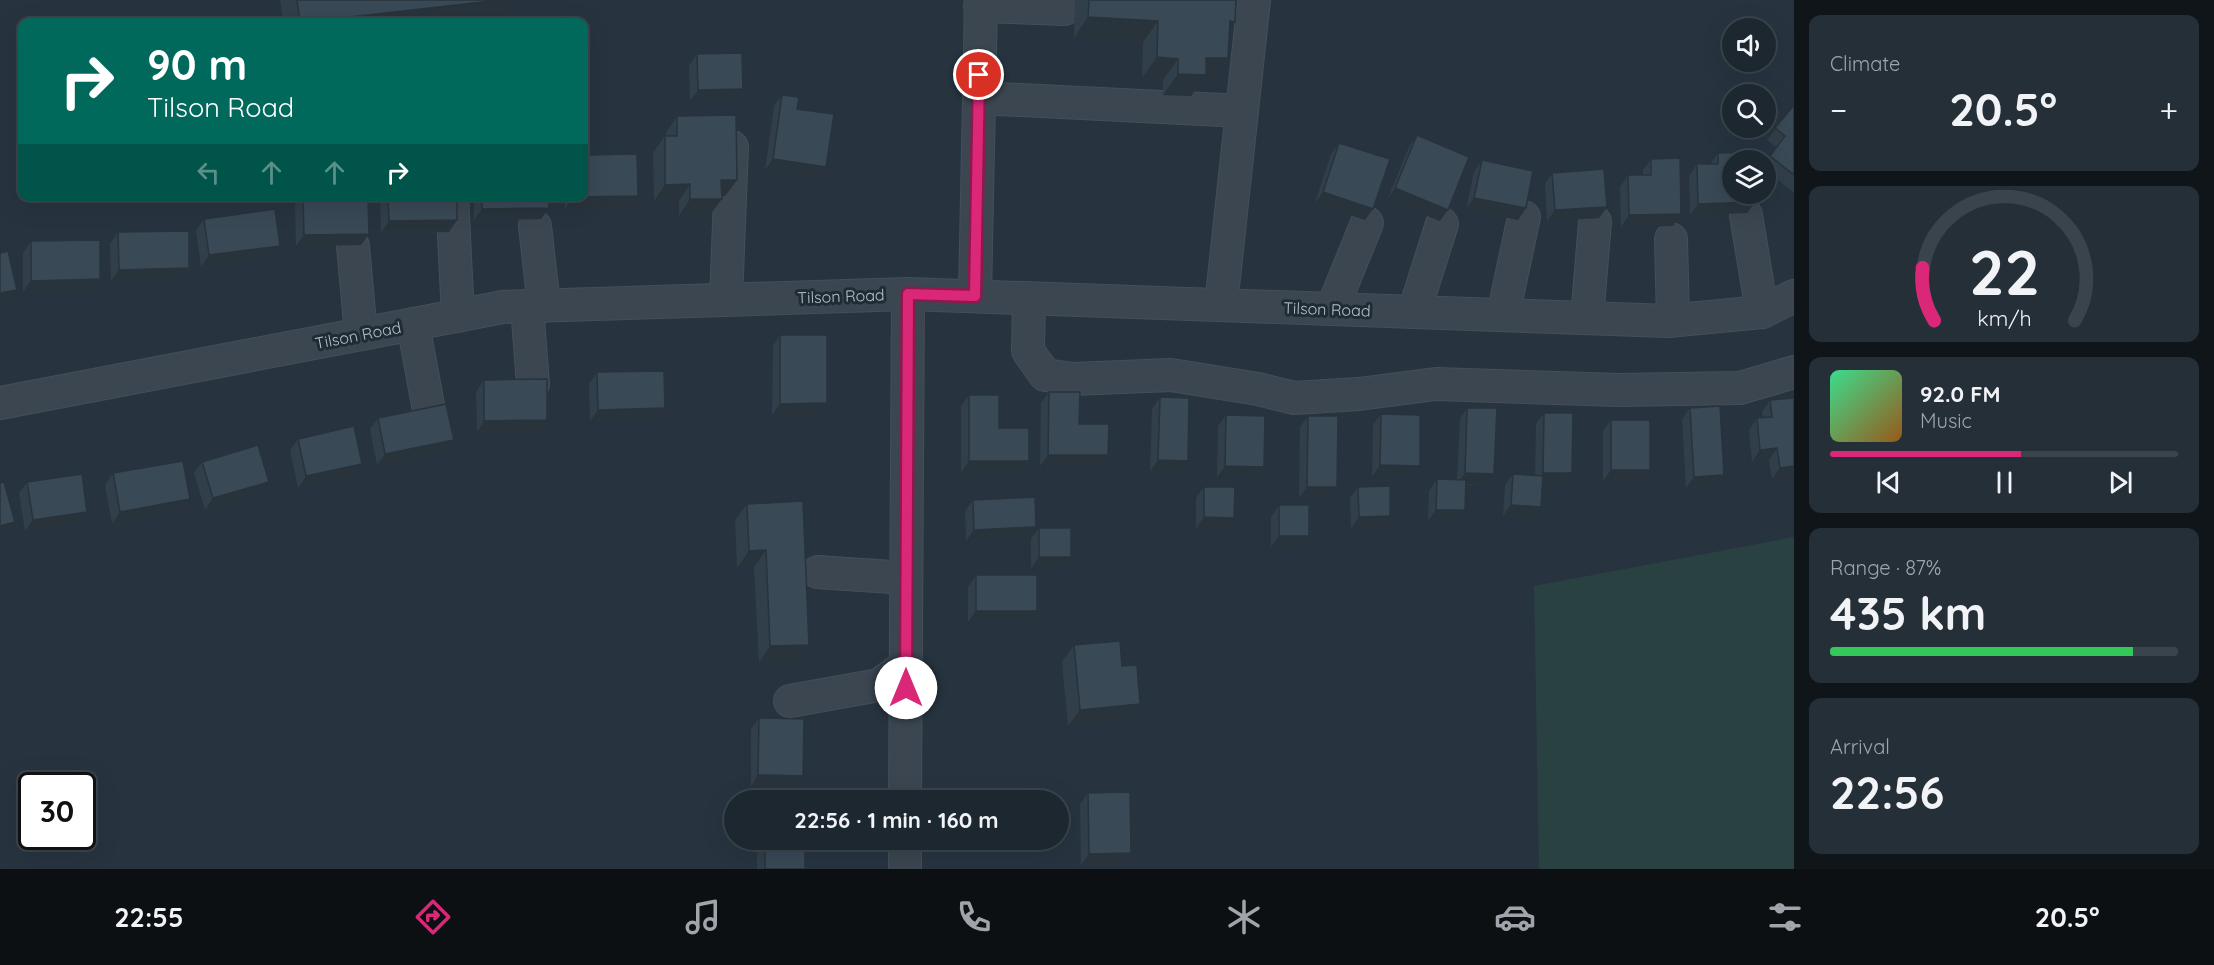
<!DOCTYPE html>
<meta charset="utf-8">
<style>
body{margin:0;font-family:Quicksand,sans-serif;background:#252f38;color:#f1f3f6;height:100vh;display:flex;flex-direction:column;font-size:22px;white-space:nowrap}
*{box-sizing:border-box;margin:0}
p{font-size:20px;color:#a0a5ab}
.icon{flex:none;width:33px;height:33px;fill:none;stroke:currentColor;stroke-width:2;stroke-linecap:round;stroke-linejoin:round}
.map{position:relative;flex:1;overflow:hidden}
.panel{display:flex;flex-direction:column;gap:15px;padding:15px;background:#10151a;width:420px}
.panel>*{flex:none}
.guide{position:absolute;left:18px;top:18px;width:570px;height:183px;border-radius:12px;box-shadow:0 6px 24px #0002,0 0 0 2px #3b444c;background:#00695c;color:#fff;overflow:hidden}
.controls{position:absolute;left:1722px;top:18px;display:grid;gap:12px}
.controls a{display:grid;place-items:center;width:54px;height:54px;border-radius:50%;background:#1d2730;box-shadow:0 6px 24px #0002,0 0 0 2px #3b444c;font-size:30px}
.speed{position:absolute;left:18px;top:772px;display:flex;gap:12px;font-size:30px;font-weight:700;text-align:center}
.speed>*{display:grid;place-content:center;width:78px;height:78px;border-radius:50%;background:#1d2730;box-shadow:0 6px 24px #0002,0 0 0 2px #3b444c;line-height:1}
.speed .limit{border:3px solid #111;border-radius:9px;background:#fff;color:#111}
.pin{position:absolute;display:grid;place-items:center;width:51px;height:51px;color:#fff;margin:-26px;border:3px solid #fff;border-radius:50%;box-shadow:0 2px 6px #0007}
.me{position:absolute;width:66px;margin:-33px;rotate:0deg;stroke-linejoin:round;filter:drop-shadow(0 0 4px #0008)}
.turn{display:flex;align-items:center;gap:21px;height:126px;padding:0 30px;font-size:27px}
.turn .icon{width:78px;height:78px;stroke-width:2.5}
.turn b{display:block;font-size:42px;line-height:51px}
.lanes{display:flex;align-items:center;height:57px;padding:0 30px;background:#0003;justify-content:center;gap:30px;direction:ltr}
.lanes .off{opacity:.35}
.big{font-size:45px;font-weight:700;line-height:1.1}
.panel .card{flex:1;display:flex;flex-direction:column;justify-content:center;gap:9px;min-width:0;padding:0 21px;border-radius:12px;background:#252f38}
.panel .dial{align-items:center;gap:0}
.dial svg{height:156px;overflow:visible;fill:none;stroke:#3b444c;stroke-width:7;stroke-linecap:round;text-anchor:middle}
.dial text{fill:#f1f3f6;stroke:none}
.song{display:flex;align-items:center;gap:18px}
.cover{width:72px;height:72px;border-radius:9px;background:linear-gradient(135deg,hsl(150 70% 55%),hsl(30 70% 35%))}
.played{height:6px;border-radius:3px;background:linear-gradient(90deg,#db2777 55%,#3b444c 55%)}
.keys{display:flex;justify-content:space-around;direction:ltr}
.heat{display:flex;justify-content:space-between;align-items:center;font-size:33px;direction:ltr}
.charge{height:9px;border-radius:4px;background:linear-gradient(90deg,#34c759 87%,#3b444c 0)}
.trip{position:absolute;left:724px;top:790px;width:345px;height:60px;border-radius:30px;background:#1d2730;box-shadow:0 6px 24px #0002,0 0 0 2px #3b444c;font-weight:700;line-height:60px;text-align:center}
.tabs{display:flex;height:96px;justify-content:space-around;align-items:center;background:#0c1013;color:#a0a5ab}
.tabs .icon{width:42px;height:42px}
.tabs .current{color:#db2777}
.tabs b{font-size:27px;color:#f1f3f6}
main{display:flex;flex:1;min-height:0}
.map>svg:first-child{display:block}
</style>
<main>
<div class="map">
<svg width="1794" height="869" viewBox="0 0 1794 869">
<rect width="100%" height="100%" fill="#273440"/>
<polygon fill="#294141" points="1794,537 1794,869 1539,869 1534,586"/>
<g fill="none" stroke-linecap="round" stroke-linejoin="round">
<defs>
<g id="minor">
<polyline points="980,6 1064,9"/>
<polyline points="979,98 1242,111"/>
<polyline points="452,196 458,316"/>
<polyline points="1746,215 1762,312"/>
<polyline points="535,226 544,306"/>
<polyline points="1671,239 1673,320"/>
<polyline points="353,246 361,334"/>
<polyline points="975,296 981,0"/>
<polyline points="1029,298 1028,351 1045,375 1073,379 1171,375 1258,389 1294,398 1359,394 1436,384 1619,390 1740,388 1794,372"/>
<polyline points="726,300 732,147"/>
<polyline points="1221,305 1254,0"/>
<polyline points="527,306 533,384"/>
<polyline points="1332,309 1367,223"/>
<polyline points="1414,312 1442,224"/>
<polyline points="1503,315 1524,217"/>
<polyline points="1587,318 1595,222"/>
<polyline points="413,324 430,416"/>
<polyline points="0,403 503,307 908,294 1668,321 1762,312 1794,296"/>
<polyline points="818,572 906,578"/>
<polyline points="790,701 879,685 906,665"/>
<polyline points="905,801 908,294"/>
<polyline points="905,869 905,840"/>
</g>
</defs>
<use href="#minor" stroke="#444f59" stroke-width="34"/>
<use href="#minor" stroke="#3b4650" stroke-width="32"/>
</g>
<g fill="#313f4a">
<polygon points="280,0 518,0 504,19 472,22 283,22"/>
<polygon points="1075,0 1236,0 1230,30 1228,58 1213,79 1203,79 1191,96 1163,95 1163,80 1142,78 1143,42 1074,38"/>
<polygon points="697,54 735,100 690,101 689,66"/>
<polygon points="782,95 797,109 826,167 818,178 765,170 774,106"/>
<polygon points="1794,105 1794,191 1793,192 1766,170 1766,161 1776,147 1767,140"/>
<polygon points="677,116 737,180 725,196 722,196 710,215 679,216 679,201 654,201 653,153 665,136 666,136 666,133"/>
<polygon points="1417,135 1440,221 1387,200 1409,147"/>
<polygon points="1339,143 1365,220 1315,203 1331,154"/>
<polygon points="1718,153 1755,202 1747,213 1690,215 1689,176 1697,164 1710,164"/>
<polygon points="1651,159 1673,226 1621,227 1620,187 1628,175 1643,175 1643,170"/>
<polygon points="1482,160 1526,208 1518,220 1466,209 1474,172"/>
<polygon points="1552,173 1607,207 1599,218 1547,221 1545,184"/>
<polygon points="301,196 368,196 361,245 296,246 295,205"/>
<polygon points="380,196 457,196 449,232 381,233"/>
<polygon points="474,196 549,196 541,219 474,220"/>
<polygon points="565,196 584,196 630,207 565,209"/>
<polygon points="204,219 280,246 272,258 201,267 196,230"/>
<polygon points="118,232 189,268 181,280 111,281 110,244"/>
<polygon points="31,241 93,291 23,292 23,253"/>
<polygon points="780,335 827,403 819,415 772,415 773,346"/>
<polygon points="597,372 657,420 590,421 589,384"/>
<polygon points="484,380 547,420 539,431 477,432 476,392"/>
<polygon points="1049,392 1108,455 1100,467 1040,466 1041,403"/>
<polygon points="969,395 1029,461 1021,472 961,473 961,406"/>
<polygon points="1160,397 1180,472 1150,472 1152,409"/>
<polygon points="1794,398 1794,477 1772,479 1769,460 1752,462 1749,430 1757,418 1763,418 1762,412 1770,400"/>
<polygon points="1467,408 1486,485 1466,485 1457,521 1428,521 1429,491 1437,479 1457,479 1460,419"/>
<polygon points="1690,408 1724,475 1716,486 1686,488 1682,419"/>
<polygon points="1544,413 1572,473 1564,484 1542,484 1533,519 1503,516 1505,485 1513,474 1535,475 1536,424"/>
<polygon points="1381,414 1420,466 1412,477 1372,477 1373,425"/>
<polygon points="1226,415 1256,478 1217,477 1218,426"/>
<polygon points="1308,416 1329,498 1299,498 1300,427"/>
<polygon points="378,418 446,452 377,465 370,429"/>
<polygon points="1611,420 1642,482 1603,481 1603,431"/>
<polygon points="298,439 355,475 298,488 290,450"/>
<polygon points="202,462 261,493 205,510 194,473"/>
<polygon points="113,473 190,499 182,510 112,524 105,485"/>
<polygon points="27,482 79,523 25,531 19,493"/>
<polygon points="1204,487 1234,518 1226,529 1196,529 1196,498"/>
<polygon points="1358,487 1382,528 1351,528 1350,498"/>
<polygon points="973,500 1028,538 966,541 965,511"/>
<polygon points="747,504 809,645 798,661 759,663 754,567 737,568 735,520"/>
<polygon points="1279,505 1309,536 1301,547 1271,547 1271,517"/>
<polygon points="1039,528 1063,568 1031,568 1031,539"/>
<polygon points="976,575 1029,622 968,622 968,587"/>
<polygon points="1074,645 1129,720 1068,726 1062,662"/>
<polygon points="759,718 803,776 795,787 751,787 751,729"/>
<polygon points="1088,793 1123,865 1081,865 1080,804"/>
<polygon points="762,840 805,840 805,869 757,869 757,847"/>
</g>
<g fill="#28333c">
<polygon points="500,0 518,0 504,19 472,22 306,22"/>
<polygon points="1088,17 1158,21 1143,42 1074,38"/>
<polygon points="1230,21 1235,22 1221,43"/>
<polygon points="1157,57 1178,59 1163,80 1142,78"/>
<polygon points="1206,58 1228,58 1213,79 1203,79 1191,96 1163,95 1178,74"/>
<polygon points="743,89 735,100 690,101 698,90"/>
<polygon points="773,159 826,167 818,178 765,170"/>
<polygon points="721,180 737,180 725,196 710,197"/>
<polygon points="690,184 679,201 654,201 665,185"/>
<polygon points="1395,188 1448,210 1440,221 1387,200"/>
<polygon points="1323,192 1373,209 1365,220 1315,203"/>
<polygon points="638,196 630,207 565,209 573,197"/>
<polygon points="1474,198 1526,208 1518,220 1466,209"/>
<polygon points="690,199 722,199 710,215 679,216"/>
<polygon points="1755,202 1747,213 1690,215 1698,204"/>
<polygon points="1607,207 1599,218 1547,221 1555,210"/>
<polygon points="549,208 541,219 474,220 482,209"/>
<polygon points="1681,214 1673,226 1621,227 1629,215"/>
<polygon points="457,220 449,232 381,233 389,221"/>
<polygon points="369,234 361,245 296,246 304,235"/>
<polygon points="280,246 272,258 201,267 209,255"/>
<polygon points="189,268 181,280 111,281 119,270"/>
<polygon points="100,279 93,291 23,292 31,281"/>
<polygon points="17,290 9,301 0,303 0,293"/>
<polygon points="827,403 819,415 772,415 780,404"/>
<polygon points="665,408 657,420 590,421 598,410"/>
<polygon points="547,420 539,431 477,432 484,421"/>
<polygon points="454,440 446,452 377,465 385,454"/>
<polygon points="1777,448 1769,460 1752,462 1760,450"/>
<polygon points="1048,455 1108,455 1100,467 1040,466"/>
<polygon points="1158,460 1188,461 1180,472 1150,472"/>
<polygon points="969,461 1029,461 1021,472 961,473"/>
<polygon points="362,464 355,475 298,488 306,476"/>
<polygon points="1380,465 1420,466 1412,477 1372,477"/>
<polygon points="1225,466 1264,467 1256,478 1217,477"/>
<polygon points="1794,466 1794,477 1772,479 1780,468"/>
<polygon points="1611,470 1650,470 1642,482 1603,481"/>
<polygon points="1465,473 1494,474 1486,485 1457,484"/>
<polygon points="1543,473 1572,473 1564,484 1535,484"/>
<polygon points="1724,475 1716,486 1686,488 1694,477"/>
<polygon points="269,482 261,493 205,510 213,498"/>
<polygon points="1307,487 1337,487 1329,498 1299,498"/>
<polygon points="190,499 182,510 112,524 120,512"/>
<polygon points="1511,505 1541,507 1533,519 1503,516"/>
<polygon points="1436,510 1465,510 1457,521 1428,521"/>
<polygon points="87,512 79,523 25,531 33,520"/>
<polygon points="1390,516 1382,528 1351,528 1359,517"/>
<polygon points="1204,517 1234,518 1226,529 1196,529"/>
<polygon points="15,522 7,533 0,535 0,526"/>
<polygon points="1036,527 1028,538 966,541 974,530"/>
<polygon points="1279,536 1309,536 1301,547 1271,547"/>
<polygon points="766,550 754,567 737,568 749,551"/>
<polygon points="1039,557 1071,557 1063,568 1031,568"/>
<polygon points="976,611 1037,611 1029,622 968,622"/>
<polygon points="809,645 798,661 759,663 770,646"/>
<polygon points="1140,704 1129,720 1068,726 1080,710"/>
<polygon points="758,775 803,776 795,787 751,787"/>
<polygon points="1131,853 1123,865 1081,865 1089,854"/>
</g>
<g fill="#394956" stroke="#28333c" stroke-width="1.5">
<polygon points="297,0 500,0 306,22 300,22"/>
<polygon points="1089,0 1236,0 1235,22 1230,21 1228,58 1206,58 1206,75 1178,74 1178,59 1157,57 1158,21 1088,17"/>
<polygon points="742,53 743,89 698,90 697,54"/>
<polygon points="782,95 799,97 797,109 834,114 826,167 773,159"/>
<polygon points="1794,105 1794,175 1770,156 1785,136 1775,128"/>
<polygon points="736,115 737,180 721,180 722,199 690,199 690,184 665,185 665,136 677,136 677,116"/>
<polygon points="1417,135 1469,157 1448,210 1395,188"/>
<polygon points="1339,143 1390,159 1373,209 1323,192"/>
<polygon points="1753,152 1753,160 1732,160 1732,194 1755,194 1755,202 1698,204 1697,164 1718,164 1718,153"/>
<polygon points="637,154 638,196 573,197 584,196 584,155"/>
<polygon points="1680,158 1681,214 1629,215 1628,175 1651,175 1651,159"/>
<polygon points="1482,160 1533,171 1526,208 1474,198"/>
<polygon points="1604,169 1607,207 1555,210 1552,173"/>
<polygon points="303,196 368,196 369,234 304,235"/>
<polygon points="388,196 457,196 457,220 389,221"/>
<polygon points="482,196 549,196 549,208 482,209"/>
<polygon points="275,209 280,246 209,255 204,219"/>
<polygon points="189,231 189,268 119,270 118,232"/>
<polygon points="100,240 100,279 31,281 31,241"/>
<polygon points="8,251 17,290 0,293 0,253"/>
<polygon points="780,335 827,335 827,403 780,404"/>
<polygon points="664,371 665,408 598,410 597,372"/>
<polygon points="547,379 547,420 484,421 484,380"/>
<polygon points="1049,392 1080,392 1079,424 1109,424 1108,455 1048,455"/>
<polygon points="969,395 999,395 999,428 1029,428 1029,461 969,461"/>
<polygon points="1160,397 1189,398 1188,461 1158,460"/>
<polygon points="1794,398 1794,466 1780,468 1777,448 1760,450 1757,418 1772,417 1770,400"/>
<polygon points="446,404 454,440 385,454 378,418"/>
<polygon points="1720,406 1724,475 1694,477 1690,408"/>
<polygon points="1467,408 1497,408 1494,474 1465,473"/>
<polygon points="1544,413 1573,413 1572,473 1543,473"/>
<polygon points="1381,414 1420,415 1420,466 1380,465"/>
<polygon points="1226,415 1265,416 1264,467 1225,466"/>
<polygon points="1308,416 1338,416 1337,487 1307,487"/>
<rect x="1611" y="420" width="39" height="50"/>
<polygon points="354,426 362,464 306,476 298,439"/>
<polygon points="258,445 269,482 213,498 202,462"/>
<polygon points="183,461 190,499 120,512 113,473"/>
<polygon points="82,474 87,512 33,520 27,482"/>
<polygon points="1513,474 1543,476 1541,507 1511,505"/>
<polygon points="1437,479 1466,480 1465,510 1436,510"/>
<polygon points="4,482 15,522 0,526 0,483"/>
<polygon points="1390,486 1390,516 1359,517 1358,487"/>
<polygon points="1204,487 1235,487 1234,518 1204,517"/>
<polygon points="1035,497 1036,527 974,530 973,500"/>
<polygon points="803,501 809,645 770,646 766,550 749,551 747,504"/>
<rect x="1279" y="505" width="30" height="31"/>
<rect x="1039" y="528" width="32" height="29"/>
<rect x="976" y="575" width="61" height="36"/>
<polygon points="1120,641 1122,666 1137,665 1140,704 1080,710 1074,645"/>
<polygon points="759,718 804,719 803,776 758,775"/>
<polygon points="1130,792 1131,853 1089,854 1088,793"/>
<rect x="765" y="840" width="40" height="29"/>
</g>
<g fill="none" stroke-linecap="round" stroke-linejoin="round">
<defs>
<polyline id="route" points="906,688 908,294 975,296 979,75"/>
</defs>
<use href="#route" stroke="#8e194d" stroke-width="15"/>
<use href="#route" stroke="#db2777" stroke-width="10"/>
</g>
<g text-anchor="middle" stroke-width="6" stroke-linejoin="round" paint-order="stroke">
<g font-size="16" fill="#b7c1ca" stroke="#1f2b35">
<text transform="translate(841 296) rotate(-2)" y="6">Tilson Road</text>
<text transform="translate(1327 309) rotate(2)" y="6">Tilson Road</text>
<text transform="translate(358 335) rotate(-11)" y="6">Tilson Road</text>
</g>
</g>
</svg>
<div class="controls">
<a><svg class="icon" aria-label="sound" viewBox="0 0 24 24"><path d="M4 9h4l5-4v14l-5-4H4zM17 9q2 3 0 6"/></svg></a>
<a><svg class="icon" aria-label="search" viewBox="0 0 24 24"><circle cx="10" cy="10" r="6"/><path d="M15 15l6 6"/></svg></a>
<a><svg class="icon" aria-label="layers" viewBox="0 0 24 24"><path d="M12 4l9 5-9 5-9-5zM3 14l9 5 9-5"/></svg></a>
</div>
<div class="speed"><div class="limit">30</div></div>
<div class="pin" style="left:979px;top:75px;background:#d93025"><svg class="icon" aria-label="arrive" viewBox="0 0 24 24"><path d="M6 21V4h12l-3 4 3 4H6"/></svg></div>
<svg class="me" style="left:906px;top:688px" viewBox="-20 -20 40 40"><circle r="19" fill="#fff"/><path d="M0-13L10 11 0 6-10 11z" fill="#db2777"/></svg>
<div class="trip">22:56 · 1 min · 160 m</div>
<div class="guide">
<div class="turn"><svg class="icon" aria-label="right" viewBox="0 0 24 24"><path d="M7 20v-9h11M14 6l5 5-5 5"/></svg><div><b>90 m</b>Tilson Road</div></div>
<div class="lanes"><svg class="icon off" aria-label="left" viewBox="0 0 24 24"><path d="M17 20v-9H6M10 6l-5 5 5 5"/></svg><svg class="icon off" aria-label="ahead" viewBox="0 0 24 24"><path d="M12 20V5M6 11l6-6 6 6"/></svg><svg class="icon off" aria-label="ahead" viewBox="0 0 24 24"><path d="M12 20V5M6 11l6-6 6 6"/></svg><svg class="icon" aria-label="right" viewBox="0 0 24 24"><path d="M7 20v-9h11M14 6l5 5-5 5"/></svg></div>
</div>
</div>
<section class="panel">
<div class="card"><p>Climate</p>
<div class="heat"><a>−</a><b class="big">20.5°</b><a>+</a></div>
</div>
<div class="card dial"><svg viewBox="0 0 100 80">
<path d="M14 69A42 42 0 1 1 86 69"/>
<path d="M14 69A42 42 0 0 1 8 42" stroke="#db2777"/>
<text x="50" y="56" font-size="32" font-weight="700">22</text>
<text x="50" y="72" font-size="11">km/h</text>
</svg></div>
<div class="card">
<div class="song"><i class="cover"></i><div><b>92.0 FM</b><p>Music</p></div></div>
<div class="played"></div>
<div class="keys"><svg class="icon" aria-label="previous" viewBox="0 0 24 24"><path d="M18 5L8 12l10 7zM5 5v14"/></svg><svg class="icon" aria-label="pause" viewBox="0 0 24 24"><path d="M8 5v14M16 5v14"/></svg><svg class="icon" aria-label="next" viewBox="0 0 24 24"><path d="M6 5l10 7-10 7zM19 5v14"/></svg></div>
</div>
<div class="card"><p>Range · 87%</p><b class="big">435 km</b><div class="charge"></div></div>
<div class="card"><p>Arrival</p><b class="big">22:56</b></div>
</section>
</main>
<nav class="tabs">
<b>22:55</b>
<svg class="icon current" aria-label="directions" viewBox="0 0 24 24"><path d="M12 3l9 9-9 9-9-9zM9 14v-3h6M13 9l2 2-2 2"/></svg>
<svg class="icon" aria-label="music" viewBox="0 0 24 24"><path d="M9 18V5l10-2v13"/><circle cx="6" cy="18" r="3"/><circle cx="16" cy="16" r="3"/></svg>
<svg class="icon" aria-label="phone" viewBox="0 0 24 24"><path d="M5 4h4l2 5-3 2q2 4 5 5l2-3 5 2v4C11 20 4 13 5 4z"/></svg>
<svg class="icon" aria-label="climate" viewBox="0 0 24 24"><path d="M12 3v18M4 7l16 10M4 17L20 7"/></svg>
<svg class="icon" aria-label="car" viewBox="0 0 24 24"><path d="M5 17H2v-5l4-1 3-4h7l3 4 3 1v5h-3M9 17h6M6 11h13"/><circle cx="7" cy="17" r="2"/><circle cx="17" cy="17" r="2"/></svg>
<svg class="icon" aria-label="filters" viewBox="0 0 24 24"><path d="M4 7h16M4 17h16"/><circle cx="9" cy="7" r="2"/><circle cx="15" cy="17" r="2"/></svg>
<b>20.5°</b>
</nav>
